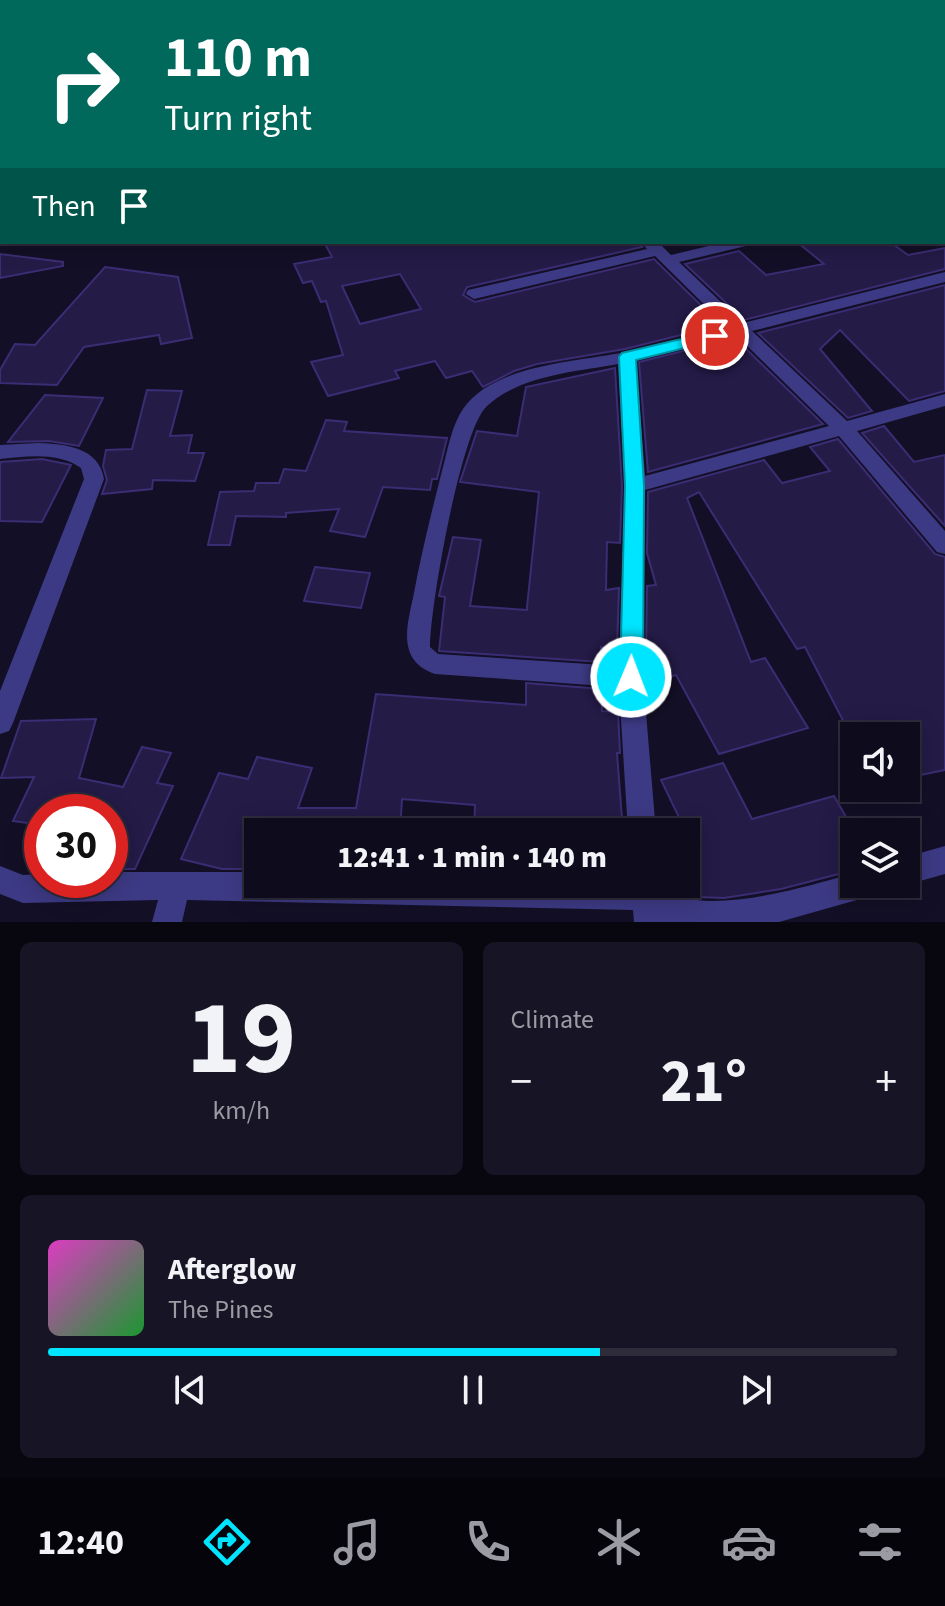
<!DOCTYPE html>
<meta charset="utf-8">
<style>
body{margin:0;font-family:"Source Sans 3",sans-serif;background:#171425;color:#f1f3f6;height:100vh;display:flex;flex-direction:column;font-size:30px;white-space:nowrap}
*{box-sizing:border-box;margin:0}
p{font-size:26px;color:#9b9ba3}
.icon{flex:none;width:44px;height:44px;fill:none;stroke:currentColor;stroke-width:2;stroke-linecap:round;stroke-linejoin:round}
.map{position:relative;height:922px;overflow:hidden}
.sheet{display:flex;flex-direction:column;gap:20px;padding:20px;background:#08060f;flex:1}
.sheet>*{flex:none}
.banner{position:absolute;left:0px;top:0px;width:946px;height:244px;box-shadow:0 4px 20px #0003,0 0 0 2px #2e2b3b;background:#00695c;color:#fff;overflow:hidden}
.buttons{position:absolute;left:840px;top:722px;display:grid;gap:16px}
.buttons a{display:grid;place-items:center;width:80px;height:80px;border-radius:0px;background:#0e0b1c;box-shadow:0 4px 20px #0003,0 0 0 2px #2e2b3b;font-size:40px}
.speed{position:absolute;left:24px;top:794px;display:flex;gap:16px;font-size:40px;font-weight:700;text-align:center}
.speed>*{display:grid;place-content:center;width:104px;height:104px;border-radius:50%;background:#0e0b1c;box-shadow:0 4px 20px #0003,0 0 0 2px #2e2b3b;line-height:1}
.speed .limit{border:12px solid #d22;background:#fff;color:#111}
.pin{position:absolute;display:grid;place-items:center;width:68px;height:68px;color:#fff;margin:-34px;border:4px solid #fff;border-radius:50%;box-shadow:0 2px 8px #0007}
.me{position:absolute;width:88px;margin:-44px;rotate:1deg;stroke-linejoin:round;filter:drop-shadow(0 0 6px #0008)}
.turn{display:flex;align-items:center;gap:28px;height:168px;padding:0 32px;font-size:36px}
.turn .icon{width:104px;height:104px;stroke-width:2.5}
.turn b{display:block;font-size:56px;line-height:68px}
.then{display:flex;align-items:center;height:76px;padding:0 32px;background:#0003;gap:16px;font-size:30px}
.big{font-size:60px;font-weight:800;line-height:1.1}
.sheet .card{flex:1;display:flex;flex-direction:column;justify-content:center;gap:12px;min-width:0;padding:0 28px;border-radius:12px;background:#171425}
.sheet .dial{align-items:center;gap:0}
.dial b{font-size:104px;line-height:1}
.song{display:flex;align-items:center;gap:24px}
.cover{width:96px;height:96px;border-radius:12px;background:linear-gradient(135deg,hsl(310 70% 55%),hsl(130 70% 35%))}
.played{height:8px;border-radius:4px;background:linear-gradient(90deg,#00e5ff 65%,#2e2b3b 65%)}
.keys{display:flex;justify-content:space-around;direction:ltr}
.heat{display:flex;justify-content:space-between;align-items:center;font-size:44px;direction:ltr}
.sheet .tiles{flex:1;display:grid;gap:20px;grid-template-columns:1fr 1fr}
.card:last-child{grid-column:span 2}
.trip{position:absolute;left:244px;top:818px;width:456px;height:80px;border-radius:0px;background:#0e0b1c;box-shadow:0 4px 20px #0003,0 0 0 2px #2e2b3b;font-weight:800;line-height:80px;text-align:center}
.menu{display:flex;height:128px;justify-content:space-around;align-items:center;background:#06040b;color:#9b9ba3}
.menu .icon{width:56px;height:56px}
.menu .on{color:#00e5ff}
.menu b{font-size:36px;color:#f1f3f6}
.map>svg:first-child{display:block}
</style>
<div class="map">
<svg width="945" height="922" viewBox="0 0 945 922">
<rect width="100%" height="100%" fill="#130f26"/>
<g fill="#241b47" stroke="#3b2d73" stroke-width="2" fill-rule="evenodd">
<path d="M324 242H638L642 247 467 287 463 295 475 302 654 259 721 325 625 349 537 364 514 371 483 387 472 371 446 378 435 361 395 371 399 378 328 396 311 362 343 355 326 301 321 302 312 281 303 283 294 264 332 257ZM400 274 421 309 360 324 342 286Z"/>
<polygon points="797,242 890,242 908,255 945,248 945,269 744,320 685,264 739,251 766,275 824,264"/>
<polygon points="0,254 63,262 63,266 0,278"/>
<polygon points="105,267 178,277 192,338 161,344 159,335 84,347 57,385 0,383 0,370 15,344 35,345"/>
<polygon points="945,285 945,391 909,401 840,330 820,349 872,411 848,418 758,333"/>
<polygon points="735,338 823,424 648,472 639,362"/>
<polygon points="615,368 622,486 620,543 607,542 606,590 619,588 617,649 601,647 601,662 439,651 445,597 439,596 453,537 481,540 470,606 527,610 527,607 539,492 460,482 477,431 517,436 526,387"/>
<polygon points="147,390 182,391 170,436 192,435 188,453 204,453 195,481 153,480 152,489 102,494 107,480 103,466 106,450 132,449"/>
<polygon points="45,395 103,398 79,446 49,441 8,442"/>
<polygon points="326,420 347,422 344,431 447,438 437,479 432,479 430,490 383,487 365,537 330,531 339,509 286,513 286,517 236,516 230,545 208,545 220,492 254,491 256,483 279,483 284,469 306,471"/>
<polygon points="884,426 914,462 945,455 945,526 862,433"/>
<polygon points="838,439 935,554 945,557 945,770 906,778 906,736 851,736 805,647 797,649 699,492 687,498 751,662 765,658 808,728 719,754 676,675 656,681 646,664 647,586 656,585 647,553 648,492 764,460 782,483 830,471 810,447"/>
<polygon points="42,459 71,465 42,522 0,521 0,462"/>
<polygon points="315,567 370,573 361,608 304,601"/>
<polygon points="526,683 602,689 602,711 618,712 620,753 617,753 623,832 474,832 475,805 402,799 400,832 258,832 258,869 222,869 181,859 219,773 248,779 257,757 312,768 298,808 356,808 376,694 526,705"/>
<polygon points="96,719 79,778 123,787 142,747 171,753 157,783 173,786 135,869 110,869 110,812 42,812 42,825 13,821 34,777 1,778 21,721"/>
<polygon points="723,763 752,819 834,796 854,831 854,870 781,889 724,898 698,897 670,888 668,884 686,884 686,832 661,780"/>
</g>
<g fill="none" stroke-linecap="round" stroke-linejoin="round">
<g fill="#3d3a85" fill-rule="evenodd">
<polygon points="300,0 311,0 312,2 301,2"/>
<polygon points="403,0 414,0 415,2 404,2"/>
<polygon points="706,0 717,0 718,2 707,2"/>
<rect x="0" y="42" width="2" height="6"/>
<path d="M641 242H658L671 255 725 242H753L750 245 679 262 743 323 945 272V282L752 331 847 421 945 394V406L857 431 945 531V554L937 552 839 436 645 490 643 677 656 832H628L619 687 435 674C398 661 406 629 413 598 421 554 432 510 443 467 448 448 452 425 463 409 494 364 577 362 626 352 660 345 694 335 727 327L655 256 474 299 466 294 468 290 647 249ZM736 335 829 426 645 476 636 360ZM618 364 625 486 619 666 438 654 430 647C430 607 461 429 487 406 521 375 575 372 618 364Z"/>
<path d="M38 443C65 444 99 447 104 479L13 723 9 731 0 734V691L84 479 81 468C59 452 27 456 0 459V445Z"/>
<polygon points="945,846 945,874 906,885 903,884 906,884 906,857"/>
<path d="M0 866 23 875 42 874V880H110V872H258V884H659C693 922 809 886 854 873V884H878L874 894 864 898 779 922H634L633 910 187 900 182 922H152L158 900 23 903 0 894Z"/>
</g>
<g fill="#ff4fa3" fill-rule="evenodd">
<polygon points="903,0 916,0 917,2 904,2"/>
<rect x="944" y="34" width="1" height="9"/>
</g>
</g>
<polygon fill="#00e5ff" stroke="#0095a6" stroke-width="2" points="715,331 723,336 721,339 636,360 644,486 643,677 639,684 631,687 624,684 620,677 625,486 619,357 622,353"/>
</svg>
<div class="buttons">
<a><svg class="icon" aria-label="sound" viewBox="0 0 24 24"><path d="M4 9h4l5-4v14l-5-4H4zM17 9q2 3 0 6"/></svg></a>
<a><svg class="icon" aria-label="layers" viewBox="0 0 24 24"><path d="M12 4l9 5-9 5-9-5zM3 14l9 5 9-5"/></svg></a>
</div>
<div class="speed"><div class="limit">30</div></div>
<div class="pin" style="left:715px;top:336px;background:#d93025"><svg class="icon" aria-label="arrive" viewBox="0 0 24 24"><path d="M6 21V4h12l-3 4 3 4H6"/></svg></div>
<svg class="me" style="left:631px;top:677px" viewBox="-20 -20 40 40"><circle r="17" fill="#00e5ff" stroke="#fff" stroke-width="3"/><path d="M0-11L8 9 0 5-8 9z" fill="#fff"/></svg>
<div class="trip">12:41 · 1 min · 140 m</div>
<div class="banner">
<div class="turn"><svg class="icon" aria-label="right" viewBox="0 0 24 24"><path d="M7 20v-9h11M14 6l5 5-5 5"/></svg><div><b>110 m</b>Turn right</div></div>
<div class="then">Then<svg class="icon" aria-label="arrive" viewBox="0 0 24 24"><path d="M6 21V4h12l-3 4 3 4H6"/></svg></div>
</div>
</div>
<section class="sheet">
<div class="tiles">
<div class="card dial"><b>19</b><p>km/h</p></div>
<div class="card"><p>Climate</p>
<div class="heat"><a>−</a><b class="big">21°</b><a>+</a></div>
</div>
<div class="card">
<div class="song"><i class="cover"></i><div><b>Afterglow</b><p>The Pines</p></div></div>
<div class="played"></div>
<div class="keys"><svg class="icon" aria-label="previous" viewBox="0 0 24 24"><path d="M18 5L8 12l10 7zM5 5v14"/></svg><svg class="icon" aria-label="pause" viewBox="0 0 24 24"><path d="M8 5v14M16 5v14"/></svg><svg class="icon" aria-label="next" viewBox="0 0 24 24"><path d="M6 5l10 7-10 7zM19 5v14"/></svg></div>
</div>
</div>
</section>
<nav class="menu">
<b>12:40</b>
<svg class="icon on" aria-label="directions" viewBox="0 0 24 24"><path d="M12 3l9 9-9 9-9-9zM9 14v-3h6M13 9l2 2-2 2"/></svg>
<svg class="icon" aria-label="music" viewBox="0 0 24 24"><path d="M9 18V5l10-2v13"/><circle cx="6" cy="18" r="3"/><circle cx="16" cy="16" r="3"/></svg>
<svg class="icon" aria-label="phone" viewBox="0 0 24 24"><path d="M5 4h4l2 5-3 2q2 4 5 5l2-3 5 2v4C11 20 4 13 5 4z"/></svg>
<svg class="icon" aria-label="climate" viewBox="0 0 24 24"><path d="M12 3v18M4 7l16 10M4 17L20 7"/></svg>
<svg class="icon" aria-label="car" viewBox="0 0 24 24"><path d="M5 17H2v-5l4-1 3-4h7l3 4 3 1v5h-3M9 17h6M6 11h13"/><circle cx="7" cy="17" r="2"/><circle cx="17" cy="17" r="2"/></svg>
<svg class="icon" aria-label="filters" viewBox="0 0 24 24"><path d="M4 7h16M4 17h16"/><circle cx="9" cy="7" r="2"/><circle cx="15" cy="17" r="2"/></svg>
</nav>
